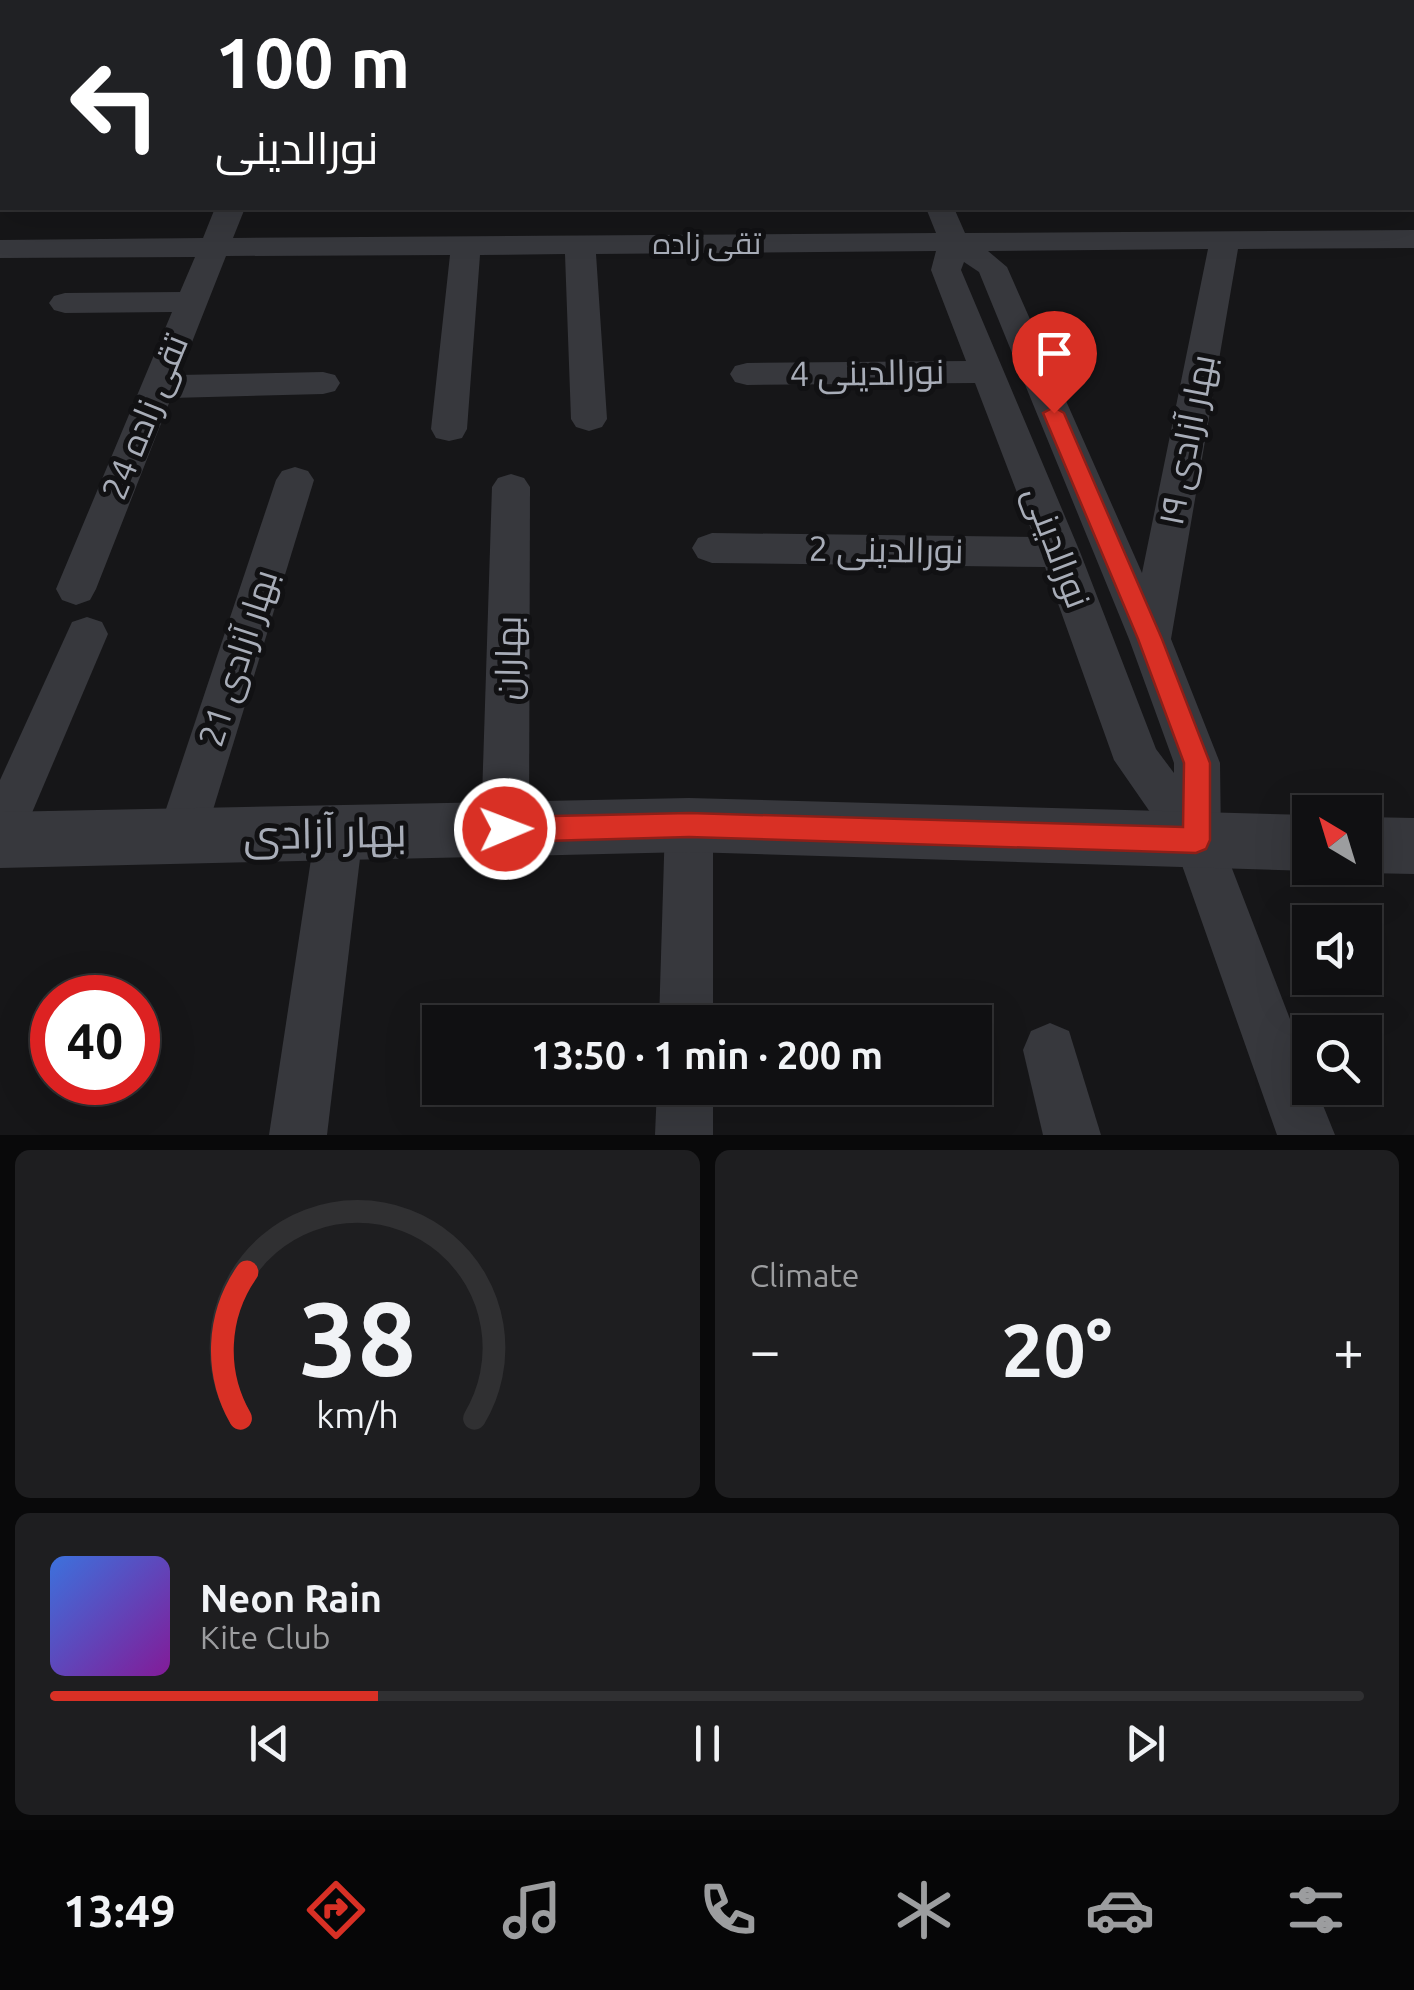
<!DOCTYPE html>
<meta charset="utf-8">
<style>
body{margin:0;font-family:Ubuntu,Cairo,sans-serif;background:#1e1e20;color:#f1f3f6;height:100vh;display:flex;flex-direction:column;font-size:38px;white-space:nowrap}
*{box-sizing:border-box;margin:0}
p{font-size:32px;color:#9c9d9f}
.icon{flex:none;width:55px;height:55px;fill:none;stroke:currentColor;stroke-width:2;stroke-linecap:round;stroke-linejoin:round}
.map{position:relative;height:1135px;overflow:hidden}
.details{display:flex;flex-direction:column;gap:15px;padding:15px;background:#09090a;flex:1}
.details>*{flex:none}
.banner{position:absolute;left:0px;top:0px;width:1415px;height:210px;box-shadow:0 10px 40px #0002,0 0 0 2px #303032;background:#202124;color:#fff;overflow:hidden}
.needle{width:65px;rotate:322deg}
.controls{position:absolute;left:1292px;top:795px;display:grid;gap:20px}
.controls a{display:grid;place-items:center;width:90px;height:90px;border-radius:0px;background:#101012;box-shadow:0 10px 40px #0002,0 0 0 2px #303032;font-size:50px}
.speed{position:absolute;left:30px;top:975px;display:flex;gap:20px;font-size:50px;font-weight:700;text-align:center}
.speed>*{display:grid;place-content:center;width:130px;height:130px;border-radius:50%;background:#101012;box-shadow:0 10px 40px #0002,0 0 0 2px #303032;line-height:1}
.speed .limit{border:15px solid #d22;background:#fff;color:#111}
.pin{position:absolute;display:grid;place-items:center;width:85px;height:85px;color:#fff;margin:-102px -42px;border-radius:50% 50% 50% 0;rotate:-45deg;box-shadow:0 0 10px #0007}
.pin .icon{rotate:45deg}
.me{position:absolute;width:110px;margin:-55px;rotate:89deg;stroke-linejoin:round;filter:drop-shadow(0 0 8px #0008)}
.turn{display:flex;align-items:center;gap:35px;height:210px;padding:0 50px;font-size:45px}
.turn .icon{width:130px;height:130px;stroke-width:2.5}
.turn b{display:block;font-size:70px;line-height:85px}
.big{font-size:75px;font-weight:700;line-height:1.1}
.details .card{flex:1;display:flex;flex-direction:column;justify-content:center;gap:15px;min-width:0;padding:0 35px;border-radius:15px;background:#1e1e20}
.details .dial{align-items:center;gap:0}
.dial svg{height:260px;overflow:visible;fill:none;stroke:#303032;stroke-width:7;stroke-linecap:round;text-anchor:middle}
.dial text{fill:#f1f3f6;stroke:none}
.song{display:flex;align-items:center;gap:30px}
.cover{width:120px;height:120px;border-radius:15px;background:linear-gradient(135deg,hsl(220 70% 55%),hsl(290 70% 35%))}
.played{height:10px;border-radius:5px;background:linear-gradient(90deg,#d93025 25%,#303032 25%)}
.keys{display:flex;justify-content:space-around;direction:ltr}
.heat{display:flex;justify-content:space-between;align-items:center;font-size:55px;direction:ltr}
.details .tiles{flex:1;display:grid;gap:15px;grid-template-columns:1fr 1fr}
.card:last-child{grid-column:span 2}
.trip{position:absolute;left:422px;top:1005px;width:570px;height:100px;border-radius:0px;background:#101012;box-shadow:0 10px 40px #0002,0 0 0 2px #303032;font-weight:700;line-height:100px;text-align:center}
.tabs{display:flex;height:160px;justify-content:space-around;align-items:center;background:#060607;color:#9c9d9f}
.tabs .icon{width:70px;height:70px}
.tabs .selected{color:#d93025}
.tabs b{font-size:45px;color:#f1f3f6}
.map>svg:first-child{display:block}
</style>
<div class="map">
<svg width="1414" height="1135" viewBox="0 0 1414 1135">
<rect width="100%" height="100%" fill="#161618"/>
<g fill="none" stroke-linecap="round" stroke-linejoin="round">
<g fill="#37383d" fill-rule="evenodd">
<rect x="655" y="0" width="22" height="2"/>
<polygon points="847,0 869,0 870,2 848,2"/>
<rect x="1358" y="0" width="22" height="2"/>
<rect x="0" y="45" width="2" height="14"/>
<rect x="0" y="167" width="2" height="16"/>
<path d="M215 208H245L233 238 936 233 926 208H954L965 233 1414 230V248L1238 249 1171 639 1220 763 1221 840 1310 1071V1088H1316L1335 1135H1277L1177 851 1114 760 1045 567 712 563 698 558 692 548 698 538 712 533 1034 537 975 383 747 385 735 382 730 374 735 366 747 363 966 361 931 270 936 251 596 254 607 419 602 427 589 431 576 427 571 419 565 254 480 255 467 429 462 438 449 441 436 438 431 429 450 255 226 256 179 375 323 372 335 375 340 383 335 391 323 394 171 398 96 589 90 600 76 605 62 600 56 589 172 312 65 313 54 310 49 303 54 296 65 293 180 292 195 257 0 258V240L203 238ZM1208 249 1142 573 1007 267 988 251ZM964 262 979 272 1129 639 1174 763V773L1156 749 1080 552 961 270Z"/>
<polygon points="295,467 308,471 314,480 205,836 198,851 181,858 164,851 157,836 276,480 282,471"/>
<polygon points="511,474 524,478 530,487 529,829 522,844 505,851 488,844 481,829 492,487 498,478"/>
<polygon points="87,617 102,622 108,634 17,848 0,855 0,780 72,622"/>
<polygon points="689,803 706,810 713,825 713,1022 659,1022 665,825 672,810"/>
<polygon points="339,811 356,818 363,833 327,1135 269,1135 315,833 322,818"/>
<polygon points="1050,1023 1069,1031 1101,1135 1043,1135 1023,1050 1031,1031"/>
<polygon points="657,1088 713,1088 713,1135 655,1135"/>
</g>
<g fill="#37383d" fill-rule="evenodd">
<polygon points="689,798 1310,815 1310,868 1318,868 1310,871 689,852 0,868 0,812"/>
<polygon points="1365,817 1414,818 1414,874 1365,873 1351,868 1365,868"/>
</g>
</g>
<polygon fill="#d93025" stroke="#8d1f18" stroke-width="2.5" points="1054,407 1064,413 1162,639 1210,763 1210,840 1206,849 1196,853 689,837 505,842 495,838 491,829 495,821 505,817 689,813 1183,827 1184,763 1138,639 1043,413"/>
<g text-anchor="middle" stroke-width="10" stroke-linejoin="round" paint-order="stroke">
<g font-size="30" fill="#a8adb8" stroke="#111113">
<text x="707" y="254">تقی زاده</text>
</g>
<g font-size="35" fill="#a8adb8" stroke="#111113">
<text transform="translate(867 373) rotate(-1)" y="12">نورالدینی 4</text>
<text transform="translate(145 417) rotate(-68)" y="12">تقی زاده 24</text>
<text transform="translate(1187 440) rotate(-79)" y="12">بهار آزادی ۱۹</text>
<text transform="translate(1057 547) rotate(69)" y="12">نورالدینی</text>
<text transform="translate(886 550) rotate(1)" y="12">نورالدینی 2</text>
<text transform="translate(238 658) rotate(-72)" y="12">بهار آزادی 21</text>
<text transform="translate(508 658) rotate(-89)" y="12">بهاران</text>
</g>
<g font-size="42" fill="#a8adb8" stroke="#111113">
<text transform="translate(325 833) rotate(-1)" y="15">بهار آزادی</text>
</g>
</g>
</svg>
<div class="controls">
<a><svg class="needle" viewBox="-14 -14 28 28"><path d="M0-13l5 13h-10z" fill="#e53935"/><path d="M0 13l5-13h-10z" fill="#9c9d9f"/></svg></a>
<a><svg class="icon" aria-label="sound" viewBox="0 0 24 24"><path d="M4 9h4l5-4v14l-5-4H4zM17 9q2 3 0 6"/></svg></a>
<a><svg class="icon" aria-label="search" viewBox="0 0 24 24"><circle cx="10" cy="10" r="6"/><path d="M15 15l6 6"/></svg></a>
</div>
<div class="speed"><div class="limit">40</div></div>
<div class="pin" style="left:1054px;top:413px;background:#d93025"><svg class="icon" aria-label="arrive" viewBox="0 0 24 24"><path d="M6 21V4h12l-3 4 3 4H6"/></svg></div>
<svg class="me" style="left:505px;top:829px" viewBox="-20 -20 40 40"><circle r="17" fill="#d93025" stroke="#fff" stroke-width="3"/><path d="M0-11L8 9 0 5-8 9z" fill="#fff"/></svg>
<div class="trip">13:50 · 1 min · 200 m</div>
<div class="banner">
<div class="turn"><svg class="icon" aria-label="left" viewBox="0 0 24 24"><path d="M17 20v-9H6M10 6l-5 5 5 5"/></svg><div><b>100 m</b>نورالدینی</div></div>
</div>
</div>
<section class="details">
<div class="tiles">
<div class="card dial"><svg viewBox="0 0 100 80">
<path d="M14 69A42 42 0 1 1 86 69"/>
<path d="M14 69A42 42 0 0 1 16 24" stroke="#d93025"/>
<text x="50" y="56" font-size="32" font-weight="700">38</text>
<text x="50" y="72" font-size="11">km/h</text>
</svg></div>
<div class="card"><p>Climate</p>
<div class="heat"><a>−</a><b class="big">20°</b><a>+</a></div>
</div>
<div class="card">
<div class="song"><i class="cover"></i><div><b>Neon Rain</b><p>Kite Club</p></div></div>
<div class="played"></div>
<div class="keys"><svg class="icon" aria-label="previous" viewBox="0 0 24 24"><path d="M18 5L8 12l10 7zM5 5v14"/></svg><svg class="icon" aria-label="pause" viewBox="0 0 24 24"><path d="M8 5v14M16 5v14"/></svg><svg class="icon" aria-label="next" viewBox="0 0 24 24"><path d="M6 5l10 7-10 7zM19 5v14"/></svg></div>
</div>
</div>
</section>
<nav class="tabs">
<b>13:49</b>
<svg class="icon selected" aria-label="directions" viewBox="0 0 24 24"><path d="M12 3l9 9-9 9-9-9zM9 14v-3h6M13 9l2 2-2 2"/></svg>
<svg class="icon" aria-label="music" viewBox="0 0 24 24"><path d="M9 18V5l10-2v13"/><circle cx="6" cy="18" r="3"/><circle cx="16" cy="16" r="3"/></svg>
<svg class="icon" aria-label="phone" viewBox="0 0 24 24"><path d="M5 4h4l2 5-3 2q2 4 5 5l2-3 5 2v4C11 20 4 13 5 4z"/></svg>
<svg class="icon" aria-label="climate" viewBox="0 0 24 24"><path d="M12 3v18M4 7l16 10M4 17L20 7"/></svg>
<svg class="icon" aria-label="car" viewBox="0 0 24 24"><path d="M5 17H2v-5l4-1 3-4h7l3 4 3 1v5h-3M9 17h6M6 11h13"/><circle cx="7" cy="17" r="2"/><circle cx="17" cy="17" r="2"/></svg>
<svg class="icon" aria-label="filters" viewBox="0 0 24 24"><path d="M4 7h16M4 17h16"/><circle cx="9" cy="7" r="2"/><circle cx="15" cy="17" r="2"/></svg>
</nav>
